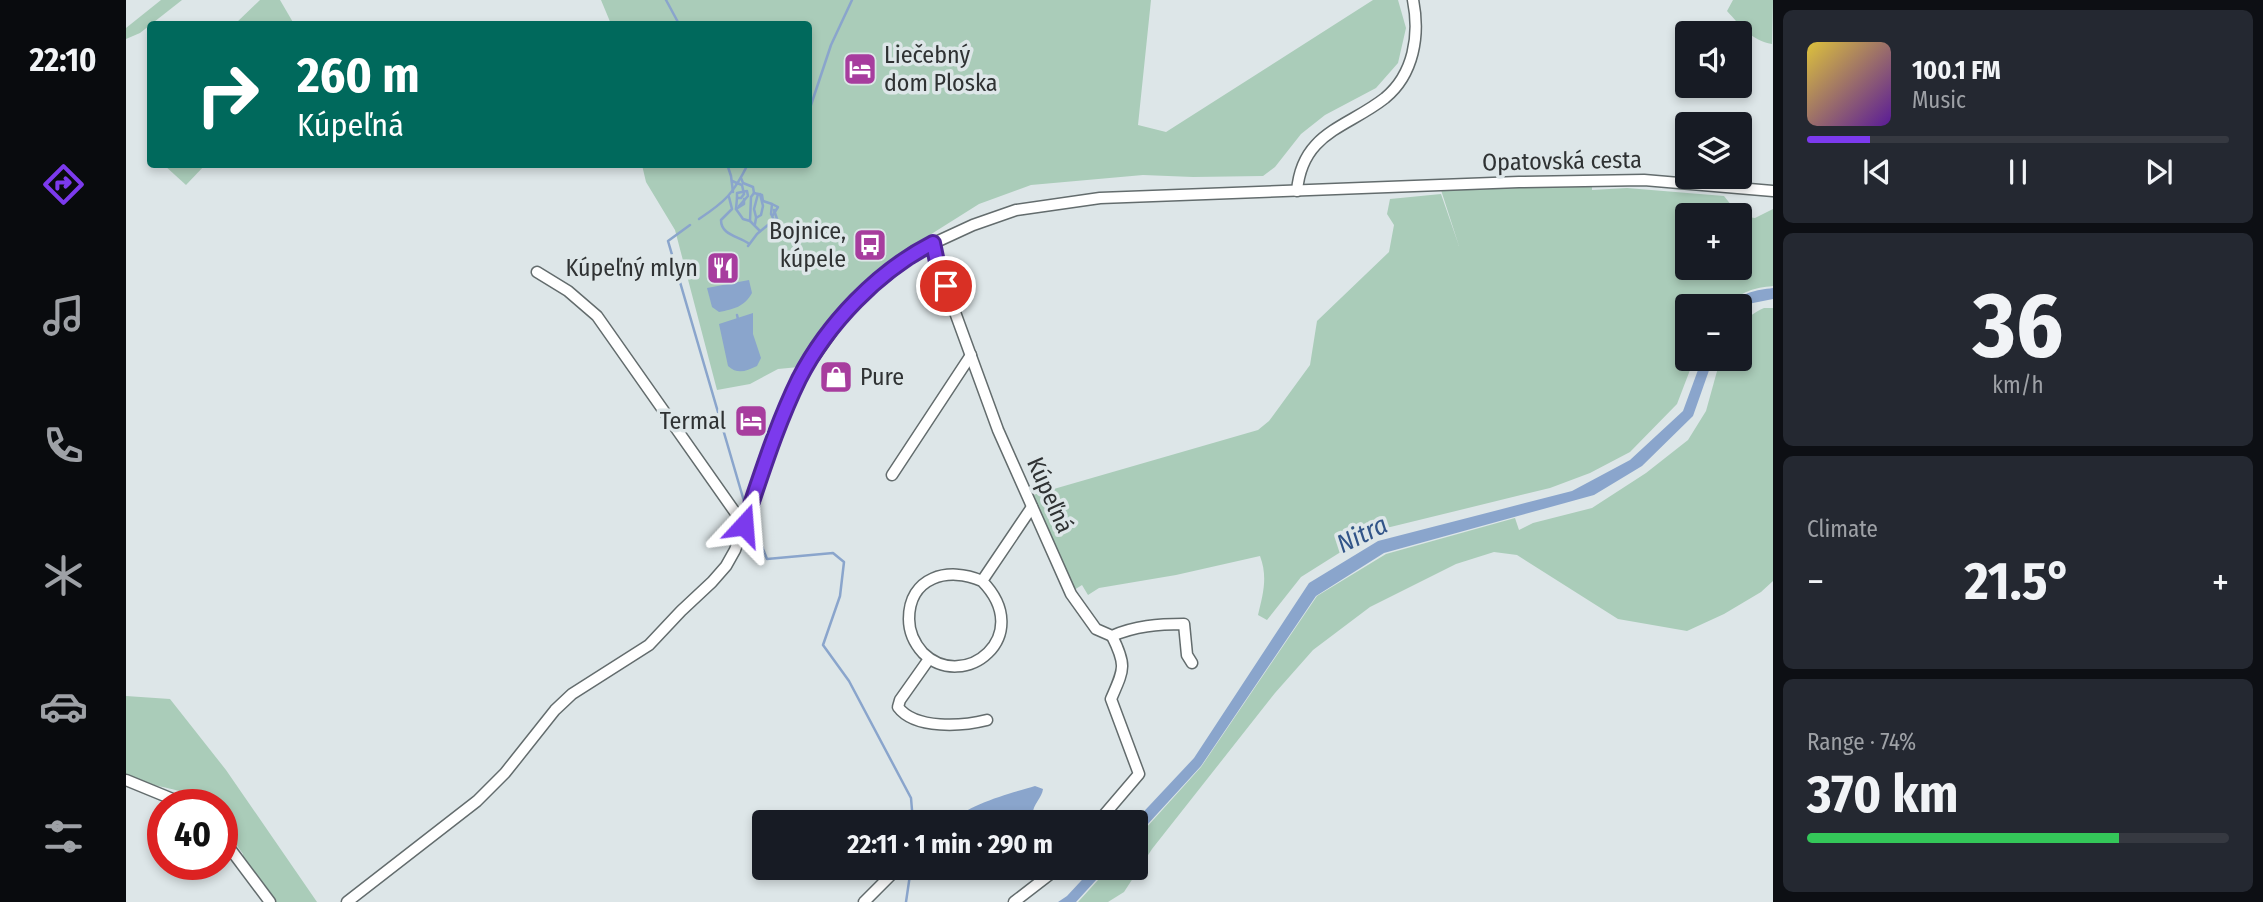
<!DOCTYPE html>
<meta charset="utf-8">
<style>
body{margin:0;font-family:"Fira Sans Condensed",sans-serif;background:#242831;color:#f1f3f6;height:100vh;display:flex;flex-direction:column;font-size:26px;white-space:nowrap}
*{box-sizing:border-box;margin:0}
p{font-size:23px;color:#9ea1a6}
.icon{flex:none;width:38px;height:38px;fill:none;stroke:currentColor;stroke-width:2;stroke-linecap:round;stroke-linejoin:round}
.map{position:relative;flex:1;overflow:hidden}
.details{display:flex;flex-direction:column;gap:10px;padding:10px;background:#0d0f14;width:490px}
.details>*{flex:none}
.hud{position:absolute;left:21px;top:21px;width:665px;height:147px;border-radius:7px;box-shadow:0 4px 10px #0003;background:#00695c;color:#fff;overflow:hidden}
.controls{position:absolute;left:1549px;top:21px;display:grid;gap:14px}
.controls a{display:grid;place-items:center;width:77px;height:77px;border-radius:7px;background:#171b24;box-shadow:0 4px 10px #0003;font-size:35px}
.speed{position:absolute;left:21px;top:789px;display:flex;gap:14px;font-size:35px;font-weight:700;text-align:center}
.speed>*{display:grid;place-content:center;width:91px;height:91px;border-radius:50%;background:#171b24;box-shadow:0 4px 10px #0003;line-height:1}
.speed .limit{border:10px solid #d22;background:#fff;color:#111}
.pin{position:absolute;display:grid;place-items:center;width:60px;height:60px;color:#fff;margin:-30px;border:4px solid #fff;border-radius:50%;box-shadow:0 2px 7px #0007}
.me{position:absolute;width:77px;margin:-38px;rotate:19deg;stroke-linejoin:round;filter:drop-shadow(0 0 5px #0008)}
.turn{display:flex;align-items:center;gap:24px;height:147px;padding:0 35px;font-size:32px}
.turn .icon{width:91px;height:91px;stroke-width:2.5}
.turn b{display:block;font-size:49px;line-height:60px}
.big{font-size:52px;font-weight:700;line-height:1.1}
.details .card{flex:1;display:flex;flex-direction:column;justify-content:center;gap:10px;min-width:0;padding:0 24px;border-radius:10px;background:#242831}
.details .dial{align-items:center;gap:0}
.dial b{font-size:91px;line-height:1}
.song{display:flex;align-items:center;gap:21px}
.cover{width:84px;height:84px;border-radius:10px;background:linear-gradient(135deg,hsl(50 70% 55%),hsl(270 70% 35%))}
.played{height:7px;border-radius:4px;background:linear-gradient(90deg,#7c3aed 15%,#363941 15%)}
.keys{display:flex;justify-content:space-around;direction:ltr}
.heat{display:flex;justify-content:space-between;align-items:center;font-size:38px;direction:ltr}
.charge{height:10px;border-radius:5px;background:linear-gradient(90deg,#34c759 74%,#363941 0)}
.trip{position:absolute;left:626px;top:810px;width:396px;height:70px;border-radius:7px;background:#171b24;box-shadow:0 4px 10px #0003;font-weight:700;line-height:70px;text-align:center}
main{display:flex;flex:1;min-height:0}
.tabs{display:flex;flex-direction:column;width:126px;justify-content:space-around;align-items:center;background:#090b0e;color:#9ea1a6}
.tabs .icon{width:49px;height:49px}
.tabs .on{color:#7c3aed}
.tabs b{font-size:32px;color:#f1f3f6}
.map>svg:first-child{display:block}
</style>
<main>
<nav class="tabs">
<b>22:10</b>
<svg class="icon on" aria-label="directions" viewBox="0 0 24 24"><path d="M12 3l9 9-9 9-9-9zM9 14v-3h6M13 9l2 2-2 2"/></svg>
<svg class="icon" aria-label="music" viewBox="0 0 24 24"><path d="M9 18V5l10-2v13"/><circle cx="6" cy="18" r="3"/><circle cx="16" cy="16" r="3"/></svg>
<svg class="icon" aria-label="phone" viewBox="0 0 24 24"><path d="M5 4h4l2 5-3 2q2 4 5 5l2-3 5 2v4C11 20 4 13 5 4z"/></svg>
<svg class="icon" aria-label="climate" viewBox="0 0 24 24"><path d="M12 3v18M4 7l16 10M4 17L20 7"/></svg>
<svg class="icon" aria-label="car" viewBox="0 0 24 24"><path d="M5 17H2v-5l4-1 3-4h7l3 4 3 1v5h-3M9 17h6M6 11h13"/><circle cx="7" cy="17" r="2"/><circle cx="17" cy="17" r="2"/></svg>
<svg class="icon" aria-label="filters" viewBox="0 0 24 24"><path d="M4 7h16M4 17h16"/><circle cx="9" cy="7" r="2"/><circle cx="15" cy="17" r="2"/></svg>
</nav>
<div class="map">
<svg width="1647" height="902" viewBox="0 0 1647 902">
<rect width="100%" height="100%" fill="#dde6e8"/>
<g fill="#aaccb9" fill-rule="evenodd">
<polygon points="35,0 56,0 14,33 0,39 0,28"/>
<polygon points="134,0 154,0 168,24 109,24"/>
<polygon points="475,0 1025,0 1012,125 1040,132 1247,0 1272,0 1280,28 1272,63 1250,88 1199,115 1175,134 1149,167 1137,176 1067,177 1017,175 905,185 853,204 772,255 710,316 673,367 652,369 624,384 591,390 549,230 520,182 516,165 682,164 682,24 485,24"/>
<path d="M1607 0H1647L1646 44C1626 41 1614 25 1601 11Z"/>
<polygon points="38,165 79,165 60,185"/>
<path d="M1466 186V190L1501 188 1598 196 1614 216 1629 218 1647 209V286C1628 288 1615 291 1603 306H1561V359H1574L1569 371 1564 370 1551 404 1504 452 1464 473 1424 488 1248 531 1175 577 1141 620 1132 615C1137 594 1142 577 1134 556L1050 575 973 588 962 595 956 585 948 590 907 495 1132 430 1143 421 1184 365 1191 321 1263 252 1268 225 1261 214 1264 199 1315 194 1333 246 1315 190ZM1561 215H1614V268H1561Z"/>
<path d="M1638 308H1647V581L1635 592 1598 614 1561 631 1492 619 1391 555 1368 552 1330 564 1244 607 1187 650 1149 693 1026 849 998 892 982 902H952L983 868H1010V839L1075 767 1191 596 1260 554 1389 518 1393 530 1407 523 1466 508 1520 473 1562 440 1580 411 1593 364 1596 359H1614C1614 333 1611 320 1638 308Z"/>
<path d="M0 696 44 699 100 770 191 902H150L117 858V854L96 825V805H77C62 789 40 789 21 783 14 781 7 777 0 774Z"/>
</g>
<g fill="#8aa5cc">
<path d="M623 280 626 293C618 307 608 309 593 312L586 307 581 288Z"/>
<path d="M1647 288V299L1617 305 1614 310V306H1605C1616 292 1630 290 1647 288Z"/>
<path d="M627 313V334L635 358 631 366C620 371 612 375 602 366L593 324Z"/>
<polygon points="1576,359 1587,359 1567,416 1516,466 1468,495 1258,553 1190,596 1075,766 1010,837 1008,822 1068,758 1183,583 1252,541 1446,491 1504,460 1557,411"/>
<path d="M909 786 917 789C916 799 905 805 907 817L917 822H827C838 805 889 792 909 786Z"/>
<polygon points="967,868 981,868 950,902 932,902 941,896"/>
</g>
<g fill="none" stroke-linecap="round" stroke-linejoin="round">
<g stroke="#8aa5cc" stroke-width="2.5">
<polyline points="540,0 553,24"/>
<polyline points="682,114 705,45 726,0"/>
<polyline points="601,164 605,176 607,192"/>
<polyline points="615,178 617,183 627,187 628,193 636,195 637,201 646,204 645,214 648,220 631,234 622,246"/>
<polyline points="606,181 616,185 618,194 615,198 611,198 610,209"/>
<polyline points="628,193 625,197 624,221 634,231"/>
<path d="M603 197 606 209 595 220C595 235 612 236 622 243"/>
<polyline points="611,198 611,193 621,191 622,196 613,206"/>
<polyline points="618,199 618,204 610,209 617,219 624,221"/>
<polyline points="646,204 652,207 647,215"/>
<polyline points="648,210 651,219 648,220"/>
<polyline points="630,217 628,209 632,194"/>
<path d="M573 219C600 201 607 194 622 164"/>
<polyline points="629,224 630,218 635,215 637,206 634,194"/>
<polyline points="564,225 542,241 620,508"/>
<polyline points="611,315 612,319"/>
<polyline points="624,517 641,559 707,553 718,562 714,596 697,645 723,681 785,798 787,822"/>
<polyline points="780,902 785,868"/>
</g>
<defs>
<g id="minor">
<path d="M1171 191C1176 132 1221 128 1259 98 1288 74 1294 35 1287 0"/>
<path d="M807 243 811 263 872 430 945 594 970 629 986 636C1009 626 1032 624 1058 624L1061 655 1066 663"/>
<polyline points="411,272 442,291 471,316 618,525"/>
<polyline points="766,475 845,355"/>
<path d="M856 581C910 636 838 693 797 653 788 643 783 633 783 619 783 577 822 566 856 581L906 507"/>
<path d="M803 659 774 700 772 707C789 730 837 726 861 720"/>
<polyline points="0,780 61,805"/>
<path d="M972 822 1013 774 985 699C998 669 1001 666 986 636"/>
<polyline points="96,838 144,902"/>
<polyline points="221,902 351,801 379,773 429,710 446,694 523,645 555,611 586,582 600,566 609,550 652,427 674,377 717,316 735,296 795,249 847,225 890,210 974,198 1393,182 1518,180 1647,191"/>
<polyline points="738,902 766,874"/>
<polyline points="888,902 932,868"/>
</g>
</defs>
<use href="#minor" stroke="#636c6d" stroke-width="13"/>
<use href="#minor" stroke="#fff" stroke-width="10"/>
</g>
<g fill="none" stroke-linecap="round" stroke-linejoin="round">
<defs>
<path id="route" d="M618 525C635 476 650 426 673 379 701 324 752 271 807 243L811 262 820 286"/>
</defs>
<use href="#route" stroke="#51269a" stroke-width="18"/>
<use href="#route" stroke="#7c3aed" stroke-width="12"/>
</g>
<defs>
<symbol id="hotel-square" viewBox="-11 -11 22 22"><rect x="-9" y="-9" width="18" height="18" rx="4" fill="#a73d9e" stroke="#dde6e8"/><path d="M-6-4.5h1.5V1H6V5H4.5V3h-9V5H-6ZM-4 0a1.8 1.8 0 1 1 3.6 0ZM.5 0V-2.5h3Q6-2.5 6 0Z" fill="#fff"/></symbol>
<symbol id="bus-square" viewBox="-11 -11 22 22"><rect x="-9" y="-9" width="18" height="18" rx="4" fill="#a73d9e" stroke="#dde6e8"/><path d="M-5-6H5V4H4V6H2V4H-2V6H-4V4H-5ZM-3.5-4V0h7V-4ZM-3.5 1.2v1.5H-2V1.2ZM2 1.2v1.5H3.5V1.2Z" fill="#fff"/></symbol>
<symbol id="restaurant-square" viewBox="-11 -11 22 22"><rect x="-9" y="-9" width="18" height="18" rx="4" fill="#a73d9e" stroke="#dde6e8"/><path d="M-5-6h1v4h1v-4h1v4h1v-4h1v5L-1.5 .5V6h-2V.5L-5-1ZM5-6V6H3V1.5H1.5Q1.5-4 5-6Z" fill="#fff"/></symbol>
<symbol id="shop-square" viewBox="-11 -11 22 22"><rect x="-9" y="-9" width="18" height="18" rx="4" fill="#a73d9e" stroke="#dde6e8"/><path d="M-5-2.5h2.3a2.7 3.5 0 0 1 5.4 0H5L5.5 6h-11ZM-1.5-2.5h3a1.5 2.3 0 0 0-3 0Z" fill="#fff"/></symbol>
</defs>
<g fill-rule="evenodd">
<use href="#hotel-square" x="715" y="50" width="38" height="38"/>
<use href="#bus-square" x="725" y="226" width="38" height="38"/>
<use href="#restaurant-square" x="578" y="249" width="38" height="38"/>
<use href="#shop-square" x="691" y="358" width="38" height="38"/>
<use href="#hotel-square" x="606" y="402" width="38" height="38"/>
</g>
<g text-anchor="middle" stroke-width="7" stroke-linejoin="round" paint-order="stroke">
<g font-size="24" fill="#2f3233" stroke="#dde6e8" text-anchor="end">
<text x="758" y="63" text-anchor="start">Liečebný<tspan x="758" dy="28">dom Ploska</tspan></text>
<text x="720" y="239">Bojnice,<tspan x="720" dy="28">kúpele</tspan></text>
<text x="572" y="276">Kúpeľný mlyn</text>
<text x="734" y="385" text-anchor="start">Pure</text>
<text x="600" y="429">Termal</text>
</g>
<g font-size="24" fill="#2f3233" stroke="#dde6e8">
<text transform="translate(1436 161) rotate(-1)" y="8">Opatovská cesta</text>
<text transform="translate(924 495) rotate(66)" y="8">Kúpeľná</text>
</g>
<g font-size="26" font-style="italic" fill="#315488" stroke="#dde6e8">
<text transform="translate(1236 534) rotate(-26)" y="9">Nitra</text>
</g>
</g>
</svg>
<div class="controls">
<a><svg class="icon" aria-label="sound" viewBox="0 0 24 24"><path d="M4 9h4l5-4v14l-5-4H4zM17 9q2 3 0 6"/></svg></a>
<a><svg class="icon" aria-label="layers" viewBox="0 0 24 24"><path d="M12 4l9 5-9 5-9-5zM3 14l9 5 9-5"/></svg></a>
<a>+</a>
<a>−</a>
</div>
<div class="speed"><div class="limit">40</div></div>
<div class="pin" style="left:820px;top:286px;background:#d93025"><svg class="icon" aria-label="arrive" viewBox="0 0 24 24"><path d="M6 21V4h12l-3 4 3 4H6"/></svg></div>
<svg class="me" style="left:618px;top:525px" viewBox="-20 -20 40 40"><path d="M0-17L14 15 0 8-14 15z" fill="#7c3aed" stroke="#fff" stroke-width="4"/></svg>
<div class="trip">22:11 · 1 min · 290 m</div>
<div class="hud">
<div class="turn"><svg class="icon" aria-label="right" viewBox="0 0 24 24"><path d="M7 20v-9h11M14 6l5 5-5 5"/></svg><div><b>260 m</b>Kúpeľná</div></div>
</div>
</div>
<section class="details">
<div class="card">
<div class="song"><i class="cover"></i><div><b>100.1 FM</b><p>Music</p></div></div>
<div class="played"></div>
<div class="keys"><svg class="icon" aria-label="previous" viewBox="0 0 24 24"><path d="M18 5L8 12l10 7zM5 5v14"/></svg><svg class="icon" aria-label="pause" viewBox="0 0 24 24"><path d="M8 5v14M16 5v14"/></svg><svg class="icon" aria-label="next" viewBox="0 0 24 24"><path d="M6 5l10 7-10 7zM19 5v14"/></svg></div>
</div>
<div class="card dial"><b>36</b><p>km/h</p></div>
<div class="card"><p>Climate</p>
<div class="heat"><a>−</a><b class="big">21.5°</b><a>+</a></div>
</div>
<div class="card"><p>Range · 74%</p><b class="big">370 km</b><div class="charge"></div></div>
</section>
</main>
